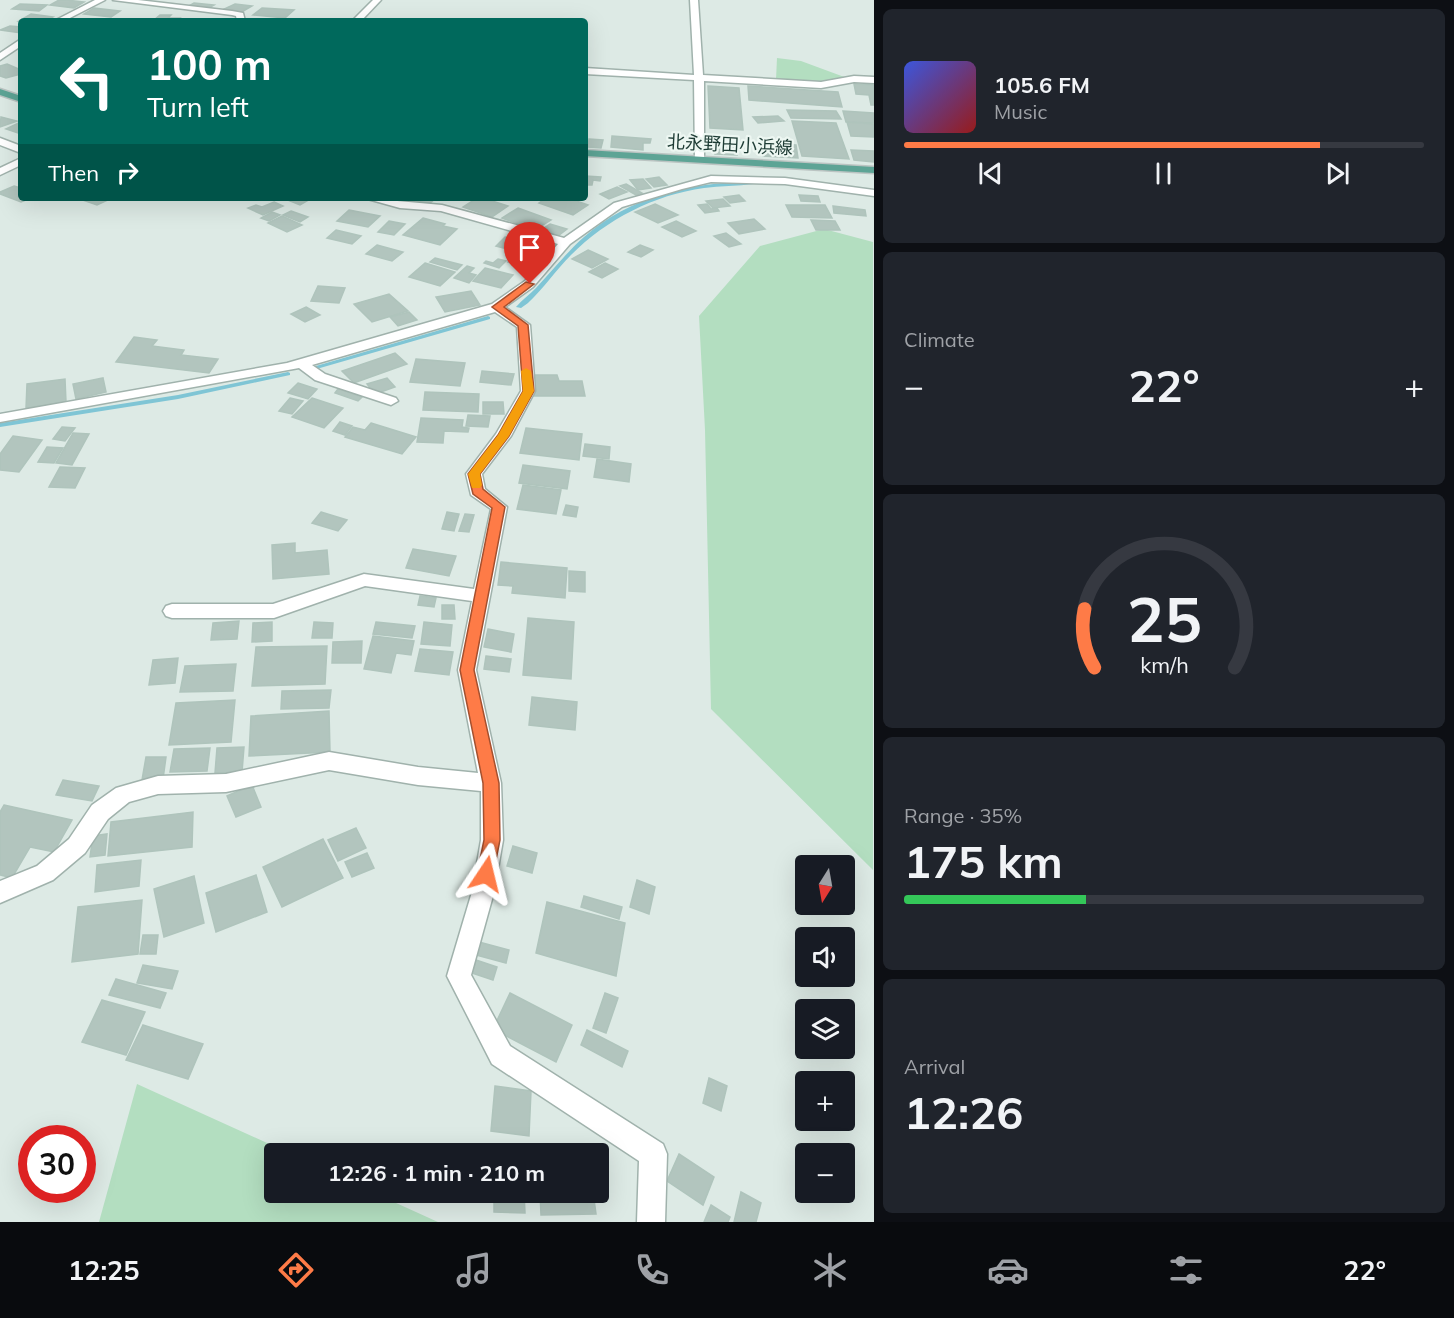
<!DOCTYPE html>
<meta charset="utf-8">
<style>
body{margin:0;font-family:Mulish,"Noto Sans JP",sans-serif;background:#20242c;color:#f1f3f6;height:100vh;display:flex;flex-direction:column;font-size:22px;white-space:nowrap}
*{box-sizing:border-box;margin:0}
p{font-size:20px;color:#9ea1a6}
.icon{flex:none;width:33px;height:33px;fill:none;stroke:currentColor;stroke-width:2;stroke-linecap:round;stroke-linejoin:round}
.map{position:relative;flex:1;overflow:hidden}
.details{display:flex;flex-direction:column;gap:9px;padding:9px;background:#0d0f14;width:580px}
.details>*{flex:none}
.hud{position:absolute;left:18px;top:18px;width:570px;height:183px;border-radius:6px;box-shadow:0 6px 24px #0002;background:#00695c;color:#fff;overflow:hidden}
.needle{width:39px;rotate:191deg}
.tools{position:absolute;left:795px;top:855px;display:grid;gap:12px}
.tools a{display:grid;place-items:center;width:60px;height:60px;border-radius:6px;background:#171b24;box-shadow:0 6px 24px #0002;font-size:30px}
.speed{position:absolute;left:18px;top:1125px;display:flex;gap:12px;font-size:30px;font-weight:700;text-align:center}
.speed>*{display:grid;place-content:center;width:78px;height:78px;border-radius:50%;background:#171b24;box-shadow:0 6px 24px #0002;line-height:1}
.speed .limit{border:9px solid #d22;background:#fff;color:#111}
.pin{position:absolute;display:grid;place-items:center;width:51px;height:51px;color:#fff;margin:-62px -26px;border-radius:50% 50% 50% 0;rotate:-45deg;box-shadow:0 0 6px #0007}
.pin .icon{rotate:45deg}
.me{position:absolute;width:66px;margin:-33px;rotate:10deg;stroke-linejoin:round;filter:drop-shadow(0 0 4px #0008)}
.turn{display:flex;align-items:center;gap:21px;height:126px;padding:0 30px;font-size:27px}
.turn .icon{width:78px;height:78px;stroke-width:2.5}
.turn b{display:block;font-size:42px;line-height:51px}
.then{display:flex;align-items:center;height:57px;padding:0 30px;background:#0003;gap:12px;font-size:22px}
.big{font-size:45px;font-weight:700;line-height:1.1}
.details .card{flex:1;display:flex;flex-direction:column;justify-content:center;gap:9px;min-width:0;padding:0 21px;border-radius:9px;background:#20242c}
.details .dial{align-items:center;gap:0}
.dial svg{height:156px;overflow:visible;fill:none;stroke:#363941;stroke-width:7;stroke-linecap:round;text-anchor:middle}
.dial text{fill:#f1f3f6;stroke:none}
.song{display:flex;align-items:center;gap:18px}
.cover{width:72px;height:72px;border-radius:9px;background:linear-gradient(135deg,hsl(230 70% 55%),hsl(0 70% 35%))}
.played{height:6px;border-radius:3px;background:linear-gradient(90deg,#fe7b47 80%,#363941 80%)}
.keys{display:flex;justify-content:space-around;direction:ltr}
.heat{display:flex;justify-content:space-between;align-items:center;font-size:33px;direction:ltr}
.charge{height:9px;border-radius:4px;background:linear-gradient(90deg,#34c759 35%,#363941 0)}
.trip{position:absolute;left:264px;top:1143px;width:345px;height:60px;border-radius:6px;background:#171b24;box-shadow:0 6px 24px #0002;font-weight:700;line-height:60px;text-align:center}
.tabs{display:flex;height:96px;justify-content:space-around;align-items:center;background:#090b0e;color:#9ea1a6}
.tabs .icon{width:42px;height:42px}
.tabs .active{color:#fe7b47}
.tabs b{font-size:27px;color:#f1f3f6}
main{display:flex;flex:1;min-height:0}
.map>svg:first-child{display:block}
</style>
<main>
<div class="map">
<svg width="874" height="1222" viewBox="0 0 874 1222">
<rect width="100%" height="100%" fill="#ddeae5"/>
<g fill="#b3dec0">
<polygon points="777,58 801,61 847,78 818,83 776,80"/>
<polygon points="824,229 873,242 873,870 711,709 705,430 699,316 760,246"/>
<polygon points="137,1084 289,1153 274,1154 274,1192 374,1193 438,1222 99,1222"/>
</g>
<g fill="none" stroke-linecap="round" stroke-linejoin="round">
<g fill="#7fc5d5" fill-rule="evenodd">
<path d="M752 181 755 183 754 184C737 186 720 186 704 188 654 195 607 219 571 255 556 270 544 288 528 303L521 308 516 307C522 300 529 295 536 288 552 271 566 253 584 237 630 196 692 183 752 181Z"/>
<polygon points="488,316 490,317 490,319 320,368 318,369 315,367 316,366"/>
<polygon points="288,372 290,373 290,375 178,399 0,427 0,423 178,395"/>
</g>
</g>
<g fill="#b2c5be" stroke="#afc4bc" stroke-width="1.5">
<polygon points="59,0 66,0 84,2 74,8 50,5"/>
<polygon points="194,3 214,5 207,9 187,7"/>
<polygon points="20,4 47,5 39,11 12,9"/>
<polygon points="235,4 252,6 240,13 220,11"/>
<polygon points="94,8 120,11 111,17 84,14"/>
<polygon points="262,8 294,10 285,18 253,15"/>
<polygon points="31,14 53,17 46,21 19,21"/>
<polygon points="160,15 171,15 168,18 180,18 177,21 154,20"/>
<polygon points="10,26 21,27 21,33 0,30"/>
<polygon points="7,64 21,70 21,74 6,78 0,76 0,66"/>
<polygon points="854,84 874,85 874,105 871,105 869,95 856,94"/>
<polygon points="708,86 739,88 743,130 710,128"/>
<polygon points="748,86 838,92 842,107 749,100"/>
<polygon points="787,110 836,111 841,119 791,118"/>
<polygon points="843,111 874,113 874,123 846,122"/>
<polygon points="778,116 784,121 758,123 753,117"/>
<polygon points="1,117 17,121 0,127"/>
<polygon points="792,121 836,123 849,159 802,156"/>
<polygon points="21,122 21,134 6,129"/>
<polygon points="847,122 874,124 874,137 851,136"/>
<polygon points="612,136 651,139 650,143 643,143 643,150 611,147"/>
<polygon points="589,139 603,140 601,148 588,147"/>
<polygon points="761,143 796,145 798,158 763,156"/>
<polygon points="714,145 735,146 737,155 715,154"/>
<polygon points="851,150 874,151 874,162 854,160"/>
<polygon points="585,176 601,177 600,181 593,180 592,185 585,185"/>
<polygon points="659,177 667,185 654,187 646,179"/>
<polygon points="643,179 651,188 638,190 630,180"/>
<polygon points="626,184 642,193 636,195 620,186"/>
<polygon points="14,186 21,188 21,198 31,198 21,202 0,194 0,192"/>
<polygon points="617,187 627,192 609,199 600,194"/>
<polygon points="739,195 745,201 730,203 724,197"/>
<polygon points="799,195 818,196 820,202 801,201"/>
<polygon points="77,198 112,198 97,205"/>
<polygon points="287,198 312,198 300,205 285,199"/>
<polygon points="404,198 436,198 429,204"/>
<polygon points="477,198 483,198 508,206 492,217 463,207"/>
<polygon points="546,198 568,198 588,205 573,215 539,203"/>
<polygon points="723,199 730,206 713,208 706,201"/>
<polygon points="274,202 283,206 263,215 248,208 256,205 262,207"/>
<polygon points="655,204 678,215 658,223 635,212"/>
<polygon points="707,204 711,209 717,208 719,211 705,213 698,205"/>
<polygon points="786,205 825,205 832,218 792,217"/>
<polygon points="833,206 865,210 866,216 834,213"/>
<polygon points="518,208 551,220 535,230 502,218"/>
<polygon points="349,210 380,216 368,227 337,221"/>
<polygon points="291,211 308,217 300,222 283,215"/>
<polygon points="272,212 280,215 269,221 261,218"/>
<polygon points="282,216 302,225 287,232 268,223"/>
<polygon points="423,218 445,224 443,226 457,229 440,245 403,235"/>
<polygon points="754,219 765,229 739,234 728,223"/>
<polygon points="811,220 835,221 840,230 816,230"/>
<polygon points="389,221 405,224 394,235 378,232"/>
<polygon points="676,221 696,231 682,237 662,227"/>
<polygon points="550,224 567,229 558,236 541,230"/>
<polygon points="336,230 361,236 352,244 327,238"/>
<polygon points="726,233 741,244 729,247 714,236"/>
<polygon points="505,237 536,245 527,254 496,246"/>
<polygon points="377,245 403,252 392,261 366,254"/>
<polygon points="640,245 653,250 641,257 628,252"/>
<polygon points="588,250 608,259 592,268 572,259"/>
<polygon points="515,254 535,259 527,267 508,262"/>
<polygon points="435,258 462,265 457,270 430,262"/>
<polygon points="498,259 506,261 499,268 484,263 486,261 493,263"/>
<polygon points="425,263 455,272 440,286 409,277"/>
<polygon points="605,263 618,269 602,278 589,272"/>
<polygon points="467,266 474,268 469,273 476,275 469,283 454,278"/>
<polygon points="485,268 513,275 501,288 473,281"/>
<polygon points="318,286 345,288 339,303 311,301"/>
<polygon points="471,291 480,305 445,312 436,297"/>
<polygon points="389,294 408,311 372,322 354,304"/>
<polygon points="306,307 320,315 305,322 291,314"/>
<polygon points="409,312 417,320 398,326 390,317"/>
<polygon points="134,337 157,340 152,346 184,350 181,355 218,359 209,373 116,362"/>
<polygon points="395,353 407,364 354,383 342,371"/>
<polygon points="416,359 465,363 460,386 410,382"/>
<polygon points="482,371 514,374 511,385 480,382"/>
<polygon points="531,375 557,375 559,381 582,381 585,396 534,396"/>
<polygon points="103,378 106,392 76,399 73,384"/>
<polygon points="387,378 395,387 375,394 367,384"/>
<polygon points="65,379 66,402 26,408 27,384"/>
<polygon points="298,383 317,389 308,399 288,393"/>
<polygon points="338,389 362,397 358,401 335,393"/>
<polygon points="425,392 479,394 478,412 423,410"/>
<polygon points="290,398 303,401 292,414 279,411"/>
<polygon points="312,398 343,408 324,428 292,417"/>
<polygon points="483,402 503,402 504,414 483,414"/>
<polygon points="468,415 490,416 488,427 466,426"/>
<polygon points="421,418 463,420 462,427 469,428 468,432 444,431 443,443 417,442"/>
<polygon points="340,422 352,426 345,435 333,431"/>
<polygon points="371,423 416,437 402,454 345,437 353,427 365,430"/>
<polygon points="62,427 75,428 65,441 53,439"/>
<polygon points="526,428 582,434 579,460 520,453"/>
<polygon points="73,433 89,434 72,465 56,463"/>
<polygon points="13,436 42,440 19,472 0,470 0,454"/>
<polygon points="585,444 610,447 609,459 583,456"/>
<polygon points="47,447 63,448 54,463 38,462"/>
<polygon points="597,459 631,464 629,482 594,477"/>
<polygon points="523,465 570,471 567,489 519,483"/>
<polygon points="60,467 85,468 75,488 49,487"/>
<polygon points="523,485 561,490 556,514 517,509"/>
<polygon points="566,505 578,507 576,517 563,515"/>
<polygon points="321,512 347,520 338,531 312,523"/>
<polygon points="447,512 459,514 454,531 442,529"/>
<polygon points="465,514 474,515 469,532 459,531"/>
<polygon points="295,543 295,553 327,550 329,574 273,579 272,545"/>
<polygon points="413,549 456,556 449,576 406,568"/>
<polygon points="501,562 567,568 565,598 512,593 513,586 498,585"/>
<polygon points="569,571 585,572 585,592 569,591"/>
<polygon points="420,596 436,598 434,607 418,605"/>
<polygon points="442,605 454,605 455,619 442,619"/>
<polygon points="528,618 574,622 571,679 523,675"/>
<polygon points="239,621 237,639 211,640 213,623"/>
<polygon points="272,622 272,641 252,642 253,623"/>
<polygon points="314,622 333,623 332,638 312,638"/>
<polygon points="376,622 415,626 412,638 373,634"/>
<polygon points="424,622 452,625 450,646 421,644"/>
<polygon points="488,629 514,634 511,652 484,647"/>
<polygon points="373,636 414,641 411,655 396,653 391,673 364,669"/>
<polygon points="362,641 361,663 332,663 333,642"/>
<polygon points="327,646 325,684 252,686 256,647"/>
<polygon points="420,649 453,652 449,675 415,671"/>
<polygon points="486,656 511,659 509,672 484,669"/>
<polygon points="178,658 175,683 149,685 153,660"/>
<polygon points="236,664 233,691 180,692 185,666"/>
<polygon points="331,690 329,708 281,709 282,691"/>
<polygon points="532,697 577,702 575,730 529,725"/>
<polygon points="235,700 231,742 169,745 176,703"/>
<polygon points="329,711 330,752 249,756 251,716"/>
<polygon points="244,747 242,772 215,773 217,748"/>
<polygon points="210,748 207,771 170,772 174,749"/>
<polygon points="146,757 166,757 163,779 142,780"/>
<polygon points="63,780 99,786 92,801 56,795"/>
<polygon points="252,785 261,807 236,817 227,796"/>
<polygon points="4,805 72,820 54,852 30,847 12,878 0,875 0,812"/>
<polygon points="193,812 192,847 108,856 111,822"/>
<polygon points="356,828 366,848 338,861 328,840"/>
<polygon points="107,834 105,855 90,857 93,836"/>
<polygon points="323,839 343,878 282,907 263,867"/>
<polygon points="513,846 537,853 532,873 507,866"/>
<polygon points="367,853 374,868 352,877 345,862"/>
<polygon points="141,860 139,886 95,892 97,865"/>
<polygon points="256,875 267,912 216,932 206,893"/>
<polygon points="194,876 204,923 164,937 154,889"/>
<polygon points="637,880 655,887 649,914 630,907"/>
<polygon points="584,896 622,907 619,919 581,907"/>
<polygon points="142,900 138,954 72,962 78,907"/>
<polygon points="547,902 625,923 616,976 536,953"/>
<polygon points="143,935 158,935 156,954 140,954"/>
<polygon points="479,942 509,950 506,963 476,955"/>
<polygon points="476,960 497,967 493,980 472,973"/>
<polygon points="143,965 178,971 172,989 137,983"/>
<polygon points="116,979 166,993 160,1008 109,995"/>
<polygon points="510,993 572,1025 556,1062 493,1029"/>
<polygon points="605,993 618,998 606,1033 593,1028"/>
<polygon points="102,1000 145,1012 126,1055 82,1042"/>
<polygon points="143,1025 203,1044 188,1079 126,1060"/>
<polygon points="587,1030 628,1051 622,1067 581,1045"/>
<polygon points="709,1078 727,1086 721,1111 703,1103"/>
<polygon points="495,1086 531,1091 529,1136 491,1131"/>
<polygon points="679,1154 714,1177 703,1205 667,1181"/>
<polygon points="494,1192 524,1192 525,1213 494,1212"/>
<polygon points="540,1192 593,1192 596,1214 541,1215"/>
<polygon points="741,1192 761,1203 756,1222 734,1222"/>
<polygon points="711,1205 730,1217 728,1222 704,1222"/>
</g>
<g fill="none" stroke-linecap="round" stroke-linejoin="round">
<defs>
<g id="minor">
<polygon points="95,0 105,0 64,21 54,21"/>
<polygon points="113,0 138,0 232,11 243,13 245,21 237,21 236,16 232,15"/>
<polygon points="373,0 381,0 361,21 352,21"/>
<polygon points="690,0 698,0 703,75 821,82 854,76 874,77 874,83 854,82 821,88 704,81 704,159 695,161 694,80 585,74 585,68 694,75"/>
<polygon points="21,39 21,46 0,60 0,53"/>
<polygon points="0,138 21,146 21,153 0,145"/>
<polygon points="21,158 21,165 0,175 0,168"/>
<polygon points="711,176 785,178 874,190 874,196 785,184 711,182 682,189 622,207 570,244 533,287 505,307 530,325 535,391 511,436 482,474 485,489 507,507 476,670 501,783 503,840 494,892 471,975 510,1046 663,1144 667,1154 665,1222 637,1222 639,1161 492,1064 447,976 472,892 481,840 481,791 418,785 329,770 226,792 158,794 129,802 108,819 85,853 53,880 0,903 0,881 37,866 69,839 92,805 116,788 158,776 226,774 329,752 418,767 478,773 458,670 472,601 365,586 274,618 172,618 166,616 163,611 166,606 172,604 273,604 364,574 474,589 491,509 471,495 466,474 496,434 521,391 517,327 495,312 312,365 325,374 396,398 398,401 391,405 315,380 299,368 0,422 0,414 287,363 492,304 525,281 558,244 441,211 400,208 364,198 442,205 564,238 614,203"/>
</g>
<g id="major">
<polygon points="0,89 21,96 21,102 0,95"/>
<polygon points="585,150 874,167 874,173 585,156"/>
</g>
</defs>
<use href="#minor" stroke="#a0b2ac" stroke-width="3"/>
<use href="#major" stroke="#bbc4c2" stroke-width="3"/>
<use href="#minor" fill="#fff" fill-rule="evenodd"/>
<use href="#major" fill="#5da495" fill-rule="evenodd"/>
</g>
<polygon fill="#fe7b47" stroke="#a5502e" stroke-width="1.5" points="526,282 534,284 504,307 528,325 534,391 509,436 480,474 483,489 505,507 474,670 499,783 500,840 492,880 486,882 480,880 477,874 484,840 483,783 460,670 492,508 473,494 468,474 498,435 523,391 518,326 492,307"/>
<polygon fill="#f59e0b" points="526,368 531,371 534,391 509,436 480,474 482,485 480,488 472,488 468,474 498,435 523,391 521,371"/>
<g text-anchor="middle" stroke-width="4.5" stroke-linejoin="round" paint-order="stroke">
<g font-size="18" fill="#1d3b34" stroke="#edf7f2">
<text transform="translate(730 145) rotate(3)" y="6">北永野田小浜線</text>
</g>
</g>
</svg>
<div class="tools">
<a><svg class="needle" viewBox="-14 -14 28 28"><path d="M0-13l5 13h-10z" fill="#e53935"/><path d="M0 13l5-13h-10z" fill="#9ea1a6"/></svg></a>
<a><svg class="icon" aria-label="sound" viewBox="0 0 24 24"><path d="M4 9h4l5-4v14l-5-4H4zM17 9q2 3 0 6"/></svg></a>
<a><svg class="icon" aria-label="layers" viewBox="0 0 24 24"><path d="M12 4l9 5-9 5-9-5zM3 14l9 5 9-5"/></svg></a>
<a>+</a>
<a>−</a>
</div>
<div class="speed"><div class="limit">30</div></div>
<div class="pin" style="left:530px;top:284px;background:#d93025"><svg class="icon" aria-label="arrive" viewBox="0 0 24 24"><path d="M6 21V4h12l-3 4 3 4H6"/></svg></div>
<svg class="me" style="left:486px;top:874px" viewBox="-20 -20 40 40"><path d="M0-17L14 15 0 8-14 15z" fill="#fe7b47" stroke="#fff" stroke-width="4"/></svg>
<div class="trip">12:26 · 1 min · 210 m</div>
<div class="hud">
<div class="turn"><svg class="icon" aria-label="left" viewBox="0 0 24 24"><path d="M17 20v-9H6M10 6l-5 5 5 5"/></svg><div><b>100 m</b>Turn left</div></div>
<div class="then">Then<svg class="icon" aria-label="right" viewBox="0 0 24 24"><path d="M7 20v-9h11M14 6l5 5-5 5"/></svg></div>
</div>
</div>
<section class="details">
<div class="card">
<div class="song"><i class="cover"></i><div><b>105.6 FM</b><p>Music</p></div></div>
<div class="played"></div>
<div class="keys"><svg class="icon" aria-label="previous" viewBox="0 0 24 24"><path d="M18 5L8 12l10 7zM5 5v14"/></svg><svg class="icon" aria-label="pause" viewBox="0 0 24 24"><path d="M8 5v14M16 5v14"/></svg><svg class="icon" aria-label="next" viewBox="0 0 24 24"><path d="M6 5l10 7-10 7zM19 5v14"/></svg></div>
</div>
<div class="card"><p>Climate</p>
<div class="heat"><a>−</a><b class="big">22°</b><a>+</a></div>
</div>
<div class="card dial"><svg viewBox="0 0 100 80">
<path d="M14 69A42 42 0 1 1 86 69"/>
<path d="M14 69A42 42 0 0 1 9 39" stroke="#fe7b47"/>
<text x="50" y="56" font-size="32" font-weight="700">25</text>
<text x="50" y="72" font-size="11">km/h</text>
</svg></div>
<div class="card"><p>Range · 35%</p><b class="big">175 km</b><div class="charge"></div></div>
<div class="card"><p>Arrival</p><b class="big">12:26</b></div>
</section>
</main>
<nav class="tabs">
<b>12:25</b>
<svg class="icon active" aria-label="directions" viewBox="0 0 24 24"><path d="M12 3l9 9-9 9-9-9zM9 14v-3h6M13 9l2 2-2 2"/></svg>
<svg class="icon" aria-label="music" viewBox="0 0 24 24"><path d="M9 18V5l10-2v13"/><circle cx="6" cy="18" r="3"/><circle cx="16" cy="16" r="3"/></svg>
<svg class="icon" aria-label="phone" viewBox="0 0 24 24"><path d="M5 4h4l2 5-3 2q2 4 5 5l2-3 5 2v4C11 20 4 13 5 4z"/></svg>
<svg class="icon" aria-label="climate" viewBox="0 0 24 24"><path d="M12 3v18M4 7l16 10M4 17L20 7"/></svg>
<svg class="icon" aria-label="car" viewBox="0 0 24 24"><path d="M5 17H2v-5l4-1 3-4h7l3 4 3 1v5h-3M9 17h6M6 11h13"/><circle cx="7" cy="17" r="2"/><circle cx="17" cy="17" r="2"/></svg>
<svg class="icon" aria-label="filters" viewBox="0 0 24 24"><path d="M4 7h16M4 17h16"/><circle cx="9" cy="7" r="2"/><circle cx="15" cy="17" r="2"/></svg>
<b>22°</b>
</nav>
